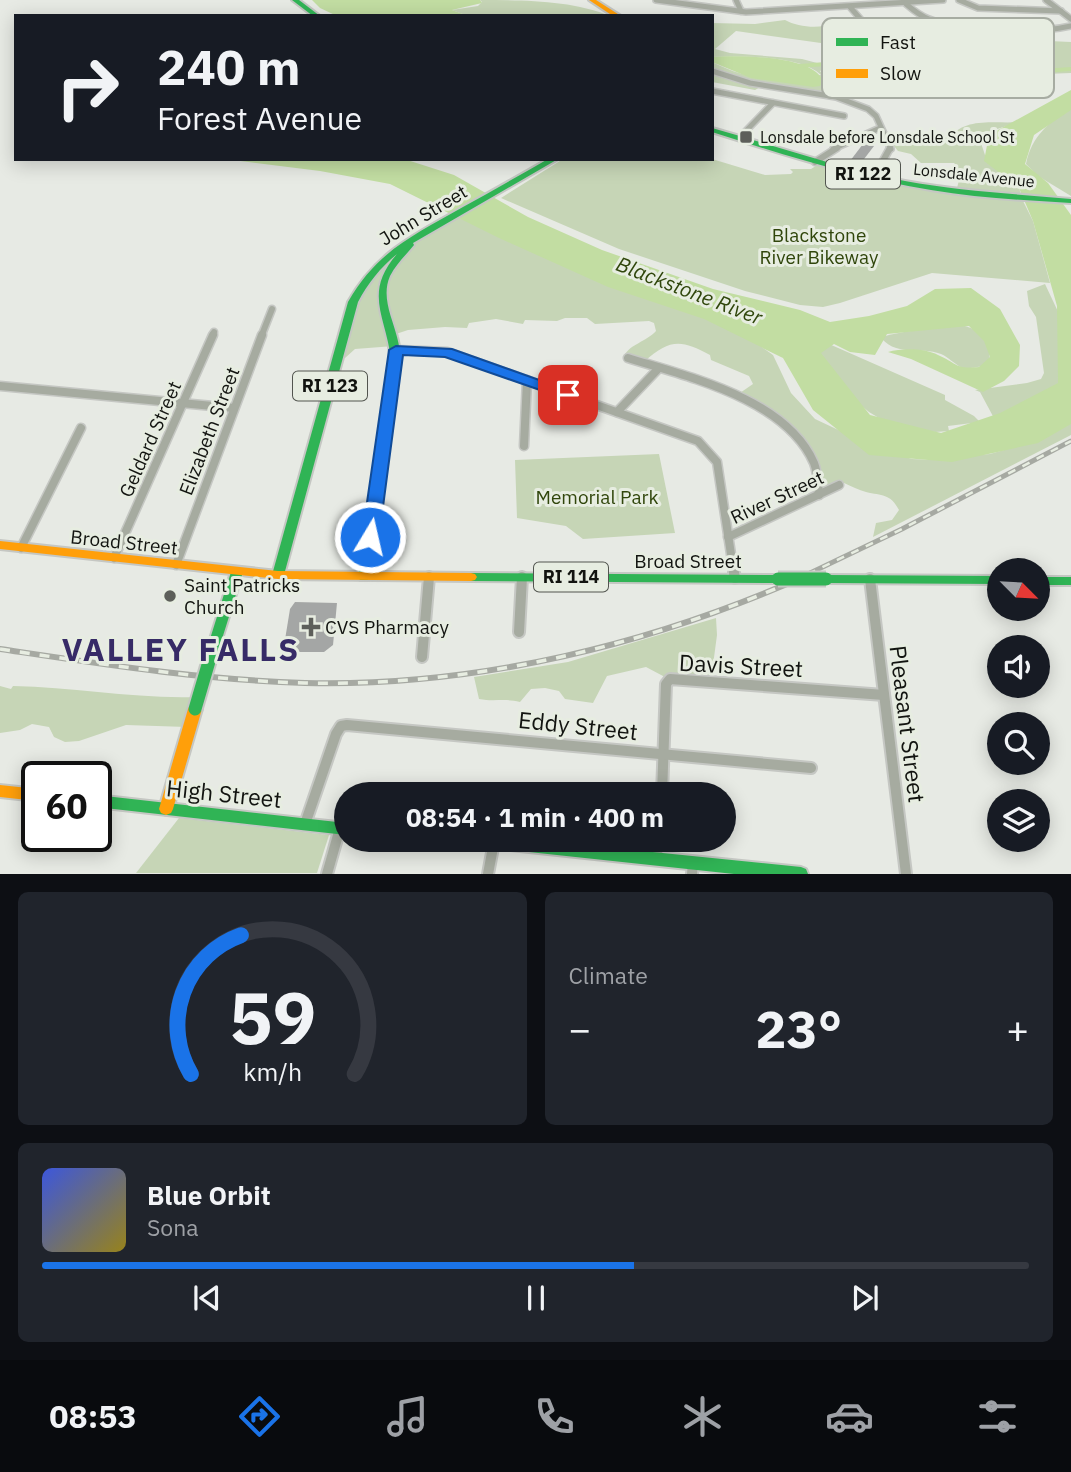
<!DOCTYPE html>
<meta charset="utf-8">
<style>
body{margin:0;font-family:"IBM Plex Sans",sans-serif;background:#20242c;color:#f1f3f6;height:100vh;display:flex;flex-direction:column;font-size:26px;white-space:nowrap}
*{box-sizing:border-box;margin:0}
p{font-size:23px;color:#9ea1a6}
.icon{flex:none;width:38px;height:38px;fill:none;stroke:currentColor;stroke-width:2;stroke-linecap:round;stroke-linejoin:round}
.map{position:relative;height:874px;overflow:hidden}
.panel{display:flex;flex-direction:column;gap:18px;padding:18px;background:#0d0f14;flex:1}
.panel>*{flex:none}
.hud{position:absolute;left:14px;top:14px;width:700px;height:147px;border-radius:0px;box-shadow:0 4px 18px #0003;background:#171b24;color:#f1f3f6;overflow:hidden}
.needle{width:46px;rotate:114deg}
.fabs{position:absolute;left:987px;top:558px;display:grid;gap:14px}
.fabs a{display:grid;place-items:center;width:63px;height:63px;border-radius:50%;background:#171b24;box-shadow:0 4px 18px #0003;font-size:35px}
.speed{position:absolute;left:21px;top:761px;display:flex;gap:14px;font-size:35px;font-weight:700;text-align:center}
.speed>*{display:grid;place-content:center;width:91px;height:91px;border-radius:50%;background:#171b24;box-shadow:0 4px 18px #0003;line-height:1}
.speed .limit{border:4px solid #111;border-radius:10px;background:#fff;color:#111}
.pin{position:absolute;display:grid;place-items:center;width:60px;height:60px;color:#fff;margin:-30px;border-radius:14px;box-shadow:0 4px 10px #0006}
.me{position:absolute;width:77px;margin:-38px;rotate:9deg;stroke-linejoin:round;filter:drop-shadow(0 0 5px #0008)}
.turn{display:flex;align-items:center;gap:24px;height:147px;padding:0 28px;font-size:32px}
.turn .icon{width:91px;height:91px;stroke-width:2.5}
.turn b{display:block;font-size:49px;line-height:60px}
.big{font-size:52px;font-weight:700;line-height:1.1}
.panel .tile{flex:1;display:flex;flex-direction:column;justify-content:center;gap:10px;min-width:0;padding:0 24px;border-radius:10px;background:#20242c}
.panel .dial{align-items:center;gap:0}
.dial svg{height:182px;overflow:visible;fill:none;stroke:#363941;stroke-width:7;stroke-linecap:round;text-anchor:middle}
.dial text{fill:#f1f3f6;stroke:none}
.song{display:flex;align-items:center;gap:21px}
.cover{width:84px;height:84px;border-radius:10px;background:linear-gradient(135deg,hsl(230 70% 55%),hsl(50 70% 35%))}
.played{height:7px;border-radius:4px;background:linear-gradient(90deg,#1a73e8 60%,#363941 60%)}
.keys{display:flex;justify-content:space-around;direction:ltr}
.heat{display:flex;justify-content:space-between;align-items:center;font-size:38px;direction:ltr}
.panel .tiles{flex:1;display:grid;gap:18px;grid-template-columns:1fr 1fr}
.tile:last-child{grid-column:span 2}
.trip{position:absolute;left:334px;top:782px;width:402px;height:70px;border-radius:35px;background:#171b24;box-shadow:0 4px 18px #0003;font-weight:700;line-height:70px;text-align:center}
.tabs{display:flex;height:112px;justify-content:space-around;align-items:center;background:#090b0e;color:#9ea1a6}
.tabs .icon{width:49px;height:49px}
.tabs .current{color:#1a73e8}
.tabs b{font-size:32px;color:#f1f3f6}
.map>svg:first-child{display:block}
</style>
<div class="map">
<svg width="1071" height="874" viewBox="0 0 1071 874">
<rect width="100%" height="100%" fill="#e7eae4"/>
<g fill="#c6d5b6">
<path d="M480 0C522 0 572 0 610 16H468L452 10 478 6 482 2Z"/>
<path d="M785 20C798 27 817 29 834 24 848 37 896 36 914 31L930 38 943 33 959 36 963 32 999 37 1013 43 1027 40 1071 42V73L1020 75 1017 67 1009 63 929 60C917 58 915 50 905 48 887 44 846 39 828 44L736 31 715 49 730 53 802 59 832 67 820 71 835 89 827 95 764 85 755 90 712 82V62C755 83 775 79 821 75 801 55 739 56 712 57V23L755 24Z"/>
<path d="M1071 108V196L1038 176 1026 164C1031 137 1049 122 1071 108Z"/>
<path d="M1019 122 988 132H966L981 143 985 155 1019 188 1021 194 992 196 956 192 959 180 954 175 956 165 954 163H921L911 154 898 151 889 140V137L914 139 951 137C965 117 997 124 1019 122Z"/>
<polygon points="563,159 712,159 765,175 791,174 793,172 790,169 811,169 819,164 955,192 955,195 1023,201 1033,221 1050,283 932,273 840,303 823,307 800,305 745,291 619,249 501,198"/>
<path d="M454 216 724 320 773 355 791 393 815 419 881 450 912 459 932 460 990 454 1018 446 1071 420V435L873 537 876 523 892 520 899 510C890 493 882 496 866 492 859 490 851 486 844 483L822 492C809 439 779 424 737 395L753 384 749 376 711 360 710 355C681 339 669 339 644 362L624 356C630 344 646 342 656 331L654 323 649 321 595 324 587 318H565L557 321 525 320 523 324 496 319 469 323 467 328 445 327 408 330 393 335 394 346 355 349 345 358 340 357 355 298 383 260Z"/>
<polygon points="1045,284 1061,318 1067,381 995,420 980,392 975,390 1027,383 1041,379 1044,373 1036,317 1029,306 1027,291"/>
<path d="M944 323C971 325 989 330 990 361L984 366 964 369C956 365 948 357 941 354 920 346 899 357 882 339V337C903 330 924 332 944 323Z"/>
<polygon points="820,340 945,395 945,400 974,416 980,422 948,426 949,431 935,432 889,424 869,412 843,390 818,351"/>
<polygon points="659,454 675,533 583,539 566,526 517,518 515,460"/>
<path d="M716 618 717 635 711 680 666 681 663 676 646 667 607 676 593 703 565 699 559 691 545 688 531 689 520 702C505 698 494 702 479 699L474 677 568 662Z"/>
<path d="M0 686 11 689 13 686C75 687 135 699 196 697L187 727 126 725 79 741 65 742 54 737 49 727 32 724 20 730 0 733Z"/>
<polygon points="179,818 329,835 317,873 136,873"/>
</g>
<g fill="#c2dda2">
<polygon points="312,0 480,0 482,3 452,10 468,16 337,16 320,8"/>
<path d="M712 57C736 55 816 55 823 82L820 86 813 87 751 78 712 62Z"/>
<path d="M1071 90V110L1034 135 1025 164 1048 183 1071 215V424L1038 443 952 462 869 455 813 410 783 358 704 319 608 287 499 238 390 184 320 171 225 159H404L454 175 528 217 602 250 713 289 800 310 830 322 869 316 907 306 935 289 971 288 1000 309 1020 345 1019 366 1004 381 983 392 911 359 888 352C902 348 925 348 938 355 959 364 953 369 979 367L990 357 984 341 969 326 887 334 875 355 850 352 834 344 821 353 870 415 941 433 1000 413 1058 383 1057 306 1033 221 1019 188 984 161 989 135Z"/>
</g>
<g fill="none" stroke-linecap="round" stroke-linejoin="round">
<polygon fill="#c2dda2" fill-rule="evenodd" points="838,61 1042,69 1071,67 1071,71 1042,73 838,65 800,68 797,66 800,64"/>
</g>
<g fill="#a4a6a5">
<polygon points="863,144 874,146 861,163 850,161"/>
<polygon points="295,602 337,603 333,645 324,652 283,652 290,609"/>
</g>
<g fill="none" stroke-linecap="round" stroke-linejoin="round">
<defs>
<g id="street-far3">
<polyline points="656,0 746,12 943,0"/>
<polyline points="736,0 741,11"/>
<polyline points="959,0 978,8 1061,11"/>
<polyline points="1046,0 1071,19"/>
<path d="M906 4C913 10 920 16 929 19 961 32 1037 34 1071 26"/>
<polyline points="850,7 870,30"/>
<polyline points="712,71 750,83 836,97 868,109 876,116 891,149"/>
<polyline points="712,91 844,116"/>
<polyline points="739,138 773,103"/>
<polyline points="833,149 880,128"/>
</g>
<g id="street-far2">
<polyline points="815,162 837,148"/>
<polyline points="874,177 890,148"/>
<polyline points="212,337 214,332"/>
<polyline points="261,337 272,309"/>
</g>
<g id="street-far1">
<polyline points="396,350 447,352 698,441 717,462 734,574"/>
<path d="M628 358C689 377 786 399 814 463 818 473 818 485 819 495"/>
<polyline points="0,386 234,408"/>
<polyline points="617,412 659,368"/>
<polyline points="524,446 527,380"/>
<polyline points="728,537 839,485"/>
<polyline points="21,548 81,428"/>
<polyline points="114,558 213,335"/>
<polyline points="176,565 262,335"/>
</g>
<g id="street">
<polyline points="734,573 735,578"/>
<polyline points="870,579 906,874"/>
<polyline points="519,632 522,577"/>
<polyline points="422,657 429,577"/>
<polyline points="662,794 666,684 670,679 884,695"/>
<polyline points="305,824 336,734 341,726 347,725 811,768"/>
<polyline points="657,858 658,840"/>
<polyline points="327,874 340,828"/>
<polyline points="488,874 494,842"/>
<polyline points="692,874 693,863"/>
</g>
<g id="fast">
<polygon points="292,0 299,0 320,16 313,16"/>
<path d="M712 128C776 146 839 168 905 181 960 191 1015 194 1071 199V203C1024 200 977 198 931 190 857 178 784 155 712 132Z"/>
<path d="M548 159H558L413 243 414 245C406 255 396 264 390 276 381 297 392 317 397 337 399 344 400 352 401 359L370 577 368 580H360L358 577 391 359C386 316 363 293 397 254 380 268 368 283 358 302L284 575 282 578H274L272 575 348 302C377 251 414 235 463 207 492 191 520 175 548 159Z"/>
<polygon points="237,568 241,569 243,572 216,658 215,661 210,663 205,661 204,658 231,572 233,569"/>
<polygon points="471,573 778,575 782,576 784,579 782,582 778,583 471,581 467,580 465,577 467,574"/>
<polygon points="826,575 999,576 999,584 826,583 822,582 820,579 822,576"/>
<rect x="1038" y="577" width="33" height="8"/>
<polygon points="96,795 346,823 346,835 96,807"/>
<polygon points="467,840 534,840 801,867 806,869 808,874 734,874 474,846 469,844"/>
</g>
<g id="slow">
<polygon points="589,0 596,0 621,16 613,16"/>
<polygon points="0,541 278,571 471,573 475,574 477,577 475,580 471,581 278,579 0,549"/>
<polygon points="195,704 200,705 202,709 173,809 171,813 166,815 161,813 159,809 188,709 190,705"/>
<polygon points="0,785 37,789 37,801 0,797"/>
</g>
</defs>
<use href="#street-far3" stroke="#c5c7c3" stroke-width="8"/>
<use href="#street-far2" stroke="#c5c7c3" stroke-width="9"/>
<use href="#street-far1" stroke="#c5c7c3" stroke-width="11"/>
<use href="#street" stroke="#c5c7c3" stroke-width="14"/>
<use href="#fast" stroke="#c5c7c3" stroke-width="4"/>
<use href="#slow" stroke="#c5c7c3" stroke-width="4"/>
<use href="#street-far3" stroke="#a6aba0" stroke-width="5"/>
<use href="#street-far2" stroke="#a6aba0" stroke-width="6"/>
<use href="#street-far1" stroke="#a6aba0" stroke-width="8"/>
<use href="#street" stroke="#a6aba0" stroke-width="10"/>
<use href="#fast" fill="#30b455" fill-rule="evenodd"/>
<use href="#slow" fill="#ff9f0a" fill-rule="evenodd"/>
<defs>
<polyline id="rail-far1" points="808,574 902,529 1071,441"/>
<path id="rail" d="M0 649C101 664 202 680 305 683 479 687 654 644 812 573"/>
</defs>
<use href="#rail-far1" stroke="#a6a9a2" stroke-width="5"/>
<use href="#rail" stroke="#a6a9a2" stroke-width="6"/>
<use href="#rail-far1" stroke="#e7ede1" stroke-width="2.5" stroke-dasharray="8" stroke-linecap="butt"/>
<use href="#rail" stroke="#e7ede1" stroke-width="3.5" stroke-dasharray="10" stroke-linecap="butt"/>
<defs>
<g id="fast-bridge">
<polyline points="778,579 826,579"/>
<polyline points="195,709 210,658"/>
</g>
</defs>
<use href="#fast-bridge" stroke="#c5c7c3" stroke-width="17" stroke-linecap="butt"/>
<use href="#fast-bridge" stroke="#30b455" stroke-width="13"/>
</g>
<polygon fill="#1a73e8" stroke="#114b97" stroke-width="2" points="396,346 452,349 573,392 576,395 568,400 563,398 445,357 403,355 379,537 370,543 362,537 389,350"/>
<g fill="#5d5f5a" stroke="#e7ede1" stroke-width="2.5">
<rect x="739" y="130" width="14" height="14" rx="3.5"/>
<circle cx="170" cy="596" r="7"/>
<path d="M307.5 616.5h7v7h7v7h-7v7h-7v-7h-7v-7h7z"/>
</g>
<g text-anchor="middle" stroke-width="6" stroke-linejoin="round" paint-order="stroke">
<g font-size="16" fill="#121410" stroke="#e7ede1" text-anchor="start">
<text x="760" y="143">Lonsdale before Lonsdale School St</text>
</g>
<g font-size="16" fill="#121410" stroke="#e7ede1">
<text transform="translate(974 175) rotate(6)" y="6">Lonsdale Avenue</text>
</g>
<g fill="#e7ede1" stroke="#52554f" stroke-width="2">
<rect x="826" y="159.5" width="74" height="29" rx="5"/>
<rect x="293" y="371.5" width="74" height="29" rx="5"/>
<rect x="534" y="562.5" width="74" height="29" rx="5"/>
</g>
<g font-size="18" font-weight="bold" fill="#121410">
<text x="863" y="180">RI 122</text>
<text x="330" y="392">RI 123</text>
<text x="571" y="583">RI 114</text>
</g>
<g font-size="19" fill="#121410" stroke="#e7ede1">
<text transform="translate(423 215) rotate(-31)" y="7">John Street</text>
<text transform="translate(209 431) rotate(-69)" y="7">Elizabeth Street</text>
<text transform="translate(150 439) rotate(-66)" y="7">Geldard Street</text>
<text transform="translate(777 497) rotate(-25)" y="7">River Street</text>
<text transform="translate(124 542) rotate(6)" y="7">Broad Street</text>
<text x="688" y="568">Broad Street</text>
</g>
<g font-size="19" fill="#30460b" stroke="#e7ede1">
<text x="819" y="242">Blackstone<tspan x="819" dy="22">River Bikeway</tspan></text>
<text x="597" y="504">Memorial Park</text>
</g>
<g font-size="19" fill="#121410" stroke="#e7ede1" text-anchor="start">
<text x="184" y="592">Saint Patricks<tspan x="184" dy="22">Church</tspan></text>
<text x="325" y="634">CVS Pharmacy</text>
</g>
<g font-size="21" font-style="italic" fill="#30470c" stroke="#e7ede1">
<text transform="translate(689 291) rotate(21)" y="7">Blackstone River</text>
</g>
<g font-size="23" fill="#121410" stroke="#e7ede1">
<text transform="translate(741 666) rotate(3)" y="8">Davis Street</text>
<text transform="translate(907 724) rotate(83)" y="8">Pleasant Street</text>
<text transform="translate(578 726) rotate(6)" y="8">Eddy Street</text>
<text transform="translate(224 794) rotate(6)" y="8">High Street</text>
</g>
<g font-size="32" font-weight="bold" letter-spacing="2" fill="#372b67" stroke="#e7ede1">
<text x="181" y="661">VALLEY FALLS</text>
</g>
</g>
<rect x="822" y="18" width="232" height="80" rx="10" fill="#e7ede1" stroke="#a7aca2" stroke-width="2"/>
<rect x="836" y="38" width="32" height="8" fill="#30b455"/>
<rect x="836" y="69" width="32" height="9" fill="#ff9f0a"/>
<g font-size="19" fill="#121410">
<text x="880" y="49">Fast</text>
<text x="880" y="80">Slow</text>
</g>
</svg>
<div class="fabs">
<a><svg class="needle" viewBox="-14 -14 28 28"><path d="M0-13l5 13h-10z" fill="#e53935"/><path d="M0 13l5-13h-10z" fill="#9ea1a6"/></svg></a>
<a><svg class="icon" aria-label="sound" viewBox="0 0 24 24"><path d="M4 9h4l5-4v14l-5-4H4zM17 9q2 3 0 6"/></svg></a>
<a><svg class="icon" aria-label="search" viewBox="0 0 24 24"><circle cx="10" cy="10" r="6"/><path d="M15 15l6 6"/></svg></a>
<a><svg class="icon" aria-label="layers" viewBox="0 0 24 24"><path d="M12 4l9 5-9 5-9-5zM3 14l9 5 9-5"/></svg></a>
</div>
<div class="speed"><div class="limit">60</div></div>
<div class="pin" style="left:568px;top:395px;background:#d93025"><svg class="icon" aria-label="arrive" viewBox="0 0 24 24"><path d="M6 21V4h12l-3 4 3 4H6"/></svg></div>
<svg class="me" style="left:370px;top:537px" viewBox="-20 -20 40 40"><circle r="17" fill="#1a73e8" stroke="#fff" stroke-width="3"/><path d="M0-11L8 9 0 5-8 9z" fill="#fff"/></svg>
<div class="trip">08:54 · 1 min · 400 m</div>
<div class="hud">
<div class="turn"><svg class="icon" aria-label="right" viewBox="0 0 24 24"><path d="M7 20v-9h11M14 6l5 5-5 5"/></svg><div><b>240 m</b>Forest Avenue</div></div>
</div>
</div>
<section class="panel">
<div class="tiles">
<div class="tile dial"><svg viewBox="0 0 100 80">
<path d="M14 69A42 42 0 1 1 86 69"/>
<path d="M14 69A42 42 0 0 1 36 8" stroke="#1a73e8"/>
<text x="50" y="56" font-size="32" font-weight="700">59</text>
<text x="50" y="72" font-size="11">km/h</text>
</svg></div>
<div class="tile"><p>Climate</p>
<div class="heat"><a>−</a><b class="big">23°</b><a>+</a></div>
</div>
<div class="tile">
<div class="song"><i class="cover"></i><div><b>Blue Orbit</b><p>Sona</p></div></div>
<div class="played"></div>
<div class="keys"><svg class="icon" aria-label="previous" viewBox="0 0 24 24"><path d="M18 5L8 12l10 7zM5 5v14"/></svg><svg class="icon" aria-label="pause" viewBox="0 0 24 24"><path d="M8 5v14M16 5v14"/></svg><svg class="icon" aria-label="next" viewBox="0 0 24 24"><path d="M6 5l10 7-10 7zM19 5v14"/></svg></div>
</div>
</div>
</section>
<nav class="tabs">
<b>08:53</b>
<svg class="icon current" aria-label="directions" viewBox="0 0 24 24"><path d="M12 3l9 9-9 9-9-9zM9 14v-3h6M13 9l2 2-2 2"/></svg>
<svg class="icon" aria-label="music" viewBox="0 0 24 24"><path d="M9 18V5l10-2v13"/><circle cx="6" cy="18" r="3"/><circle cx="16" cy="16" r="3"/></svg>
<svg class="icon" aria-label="phone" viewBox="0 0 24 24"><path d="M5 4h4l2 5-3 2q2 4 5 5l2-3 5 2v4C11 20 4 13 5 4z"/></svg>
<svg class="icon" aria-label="climate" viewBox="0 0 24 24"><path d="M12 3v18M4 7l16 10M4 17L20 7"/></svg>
<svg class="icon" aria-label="car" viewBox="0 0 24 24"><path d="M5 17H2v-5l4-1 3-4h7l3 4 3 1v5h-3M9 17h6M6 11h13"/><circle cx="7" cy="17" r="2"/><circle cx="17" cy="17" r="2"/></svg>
<svg class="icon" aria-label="filters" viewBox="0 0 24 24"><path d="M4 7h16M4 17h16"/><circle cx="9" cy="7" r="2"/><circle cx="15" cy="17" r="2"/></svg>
</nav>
